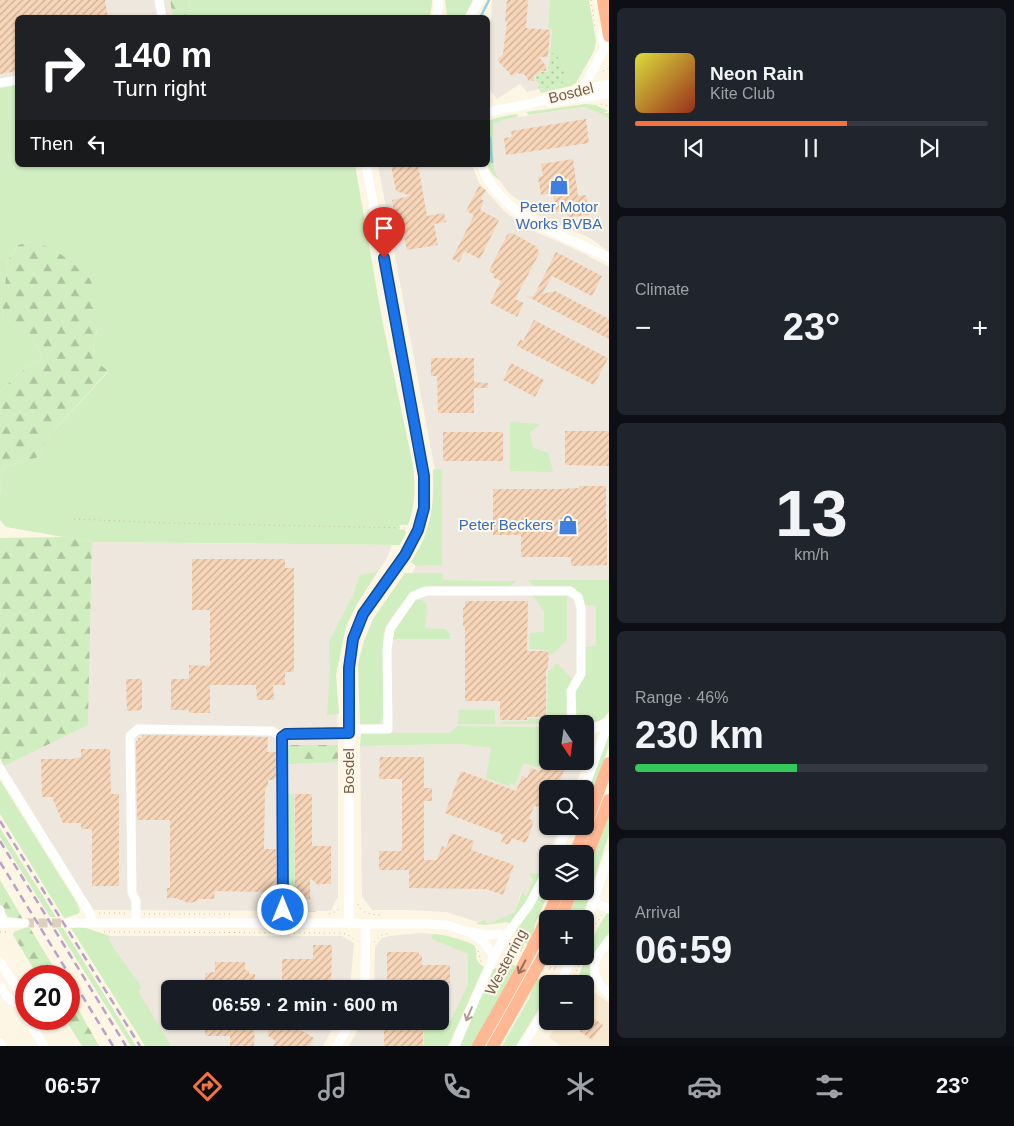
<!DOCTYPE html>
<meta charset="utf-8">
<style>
body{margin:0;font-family:Arial,sans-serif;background:#20242c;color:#f1f3f6;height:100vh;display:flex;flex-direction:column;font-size:19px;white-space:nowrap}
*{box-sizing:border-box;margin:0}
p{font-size:16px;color:#9ea1a6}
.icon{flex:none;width:28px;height:28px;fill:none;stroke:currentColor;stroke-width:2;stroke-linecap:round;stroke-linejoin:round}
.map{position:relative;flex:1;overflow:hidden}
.drawer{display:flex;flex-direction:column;gap:8px;padding:8px;background:#0d0f14;width:405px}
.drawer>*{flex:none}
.top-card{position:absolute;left:15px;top:15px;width:475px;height:152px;border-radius:8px;box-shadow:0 1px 4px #0004;background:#202124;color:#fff;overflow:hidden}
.needle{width:32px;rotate:167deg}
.controls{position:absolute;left:539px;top:715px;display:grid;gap:10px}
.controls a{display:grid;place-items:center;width:55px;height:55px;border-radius:8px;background:#171b24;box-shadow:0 1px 4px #0004;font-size:25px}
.speed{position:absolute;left:15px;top:965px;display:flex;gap:10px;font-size:25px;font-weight:700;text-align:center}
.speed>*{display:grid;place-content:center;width:65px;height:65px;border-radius:50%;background:#171b24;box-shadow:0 1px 4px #0004;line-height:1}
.speed .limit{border:8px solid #d22;background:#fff;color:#111}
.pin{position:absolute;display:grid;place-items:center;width:42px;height:42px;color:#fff;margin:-51px -21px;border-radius:50% 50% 50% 0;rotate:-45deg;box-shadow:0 0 5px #0007}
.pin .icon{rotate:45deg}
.me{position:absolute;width:55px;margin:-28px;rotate:0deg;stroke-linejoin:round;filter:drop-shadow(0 0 4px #0008)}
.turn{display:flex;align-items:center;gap:18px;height:105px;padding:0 15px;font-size:22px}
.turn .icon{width:65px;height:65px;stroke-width:2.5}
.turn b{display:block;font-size:35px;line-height:42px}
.then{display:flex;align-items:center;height:48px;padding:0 15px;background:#0003;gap:10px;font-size:19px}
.big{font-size:38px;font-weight:700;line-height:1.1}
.drawer .tile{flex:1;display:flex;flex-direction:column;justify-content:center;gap:8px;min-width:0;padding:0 18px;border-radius:8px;background:#20242c}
.drawer .dial{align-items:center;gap:0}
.dial b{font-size:65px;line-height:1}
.song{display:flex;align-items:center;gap:15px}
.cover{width:60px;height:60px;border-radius:8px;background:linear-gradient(135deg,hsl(60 70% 55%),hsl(10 70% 35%))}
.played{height:5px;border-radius:2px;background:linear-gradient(90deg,#f4723d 60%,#363941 60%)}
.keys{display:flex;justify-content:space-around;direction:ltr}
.heat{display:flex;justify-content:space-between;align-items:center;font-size:28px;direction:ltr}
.charge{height:8px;border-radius:4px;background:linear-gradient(90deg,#34c759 46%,#363941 0)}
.trip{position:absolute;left:161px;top:980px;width:288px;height:50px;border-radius:8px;background:#171b24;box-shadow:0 1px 4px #0004;font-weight:700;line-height:50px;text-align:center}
.dock{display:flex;height:80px;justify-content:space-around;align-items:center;background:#090b0e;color:#9ea1a6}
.dock .icon{width:35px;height:35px}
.dock .selected{color:#f4723d}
.dock b{font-size:22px;color:#f1f3f6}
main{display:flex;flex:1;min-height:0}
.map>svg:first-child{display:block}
</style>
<main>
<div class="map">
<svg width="609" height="1046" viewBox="0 0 609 1046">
<defs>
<pattern id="forest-firs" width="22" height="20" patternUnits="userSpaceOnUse" patternTransform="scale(1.25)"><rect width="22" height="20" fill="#d0eec0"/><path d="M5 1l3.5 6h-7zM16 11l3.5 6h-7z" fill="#aec49e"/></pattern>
<pattern id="garden-dots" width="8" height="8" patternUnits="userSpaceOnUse" patternTransform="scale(1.25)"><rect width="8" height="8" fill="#d0eec0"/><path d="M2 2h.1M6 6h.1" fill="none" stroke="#aec49e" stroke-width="1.8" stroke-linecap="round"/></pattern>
<pattern id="building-hatch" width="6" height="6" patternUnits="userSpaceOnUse" patternTransform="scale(1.25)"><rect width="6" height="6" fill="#f7d5b8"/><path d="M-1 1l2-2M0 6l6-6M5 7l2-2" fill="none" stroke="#cdb097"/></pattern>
</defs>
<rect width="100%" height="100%" fill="#fef6e4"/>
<polygon fill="#f7e8d1" points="585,986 609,1003 609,1046 561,1046 549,1037 560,1021 585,1021"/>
<g fill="#eee7de">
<polygon points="0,0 170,0 173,17 18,18 17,84 0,87"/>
<polygon points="492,0 550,0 548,27 552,29 548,72 541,72 540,85 538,87 539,89 527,92 520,84 497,99 488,88 488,58 490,52 488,51 488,21 491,21"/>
<polygon points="583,107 597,112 609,118 609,252 590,238 537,215 509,193 500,181 494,170 493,124 506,119"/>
<polygon points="378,165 472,165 479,183 504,211 525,227 581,252 609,267 609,580 528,580 534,586 572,586 596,606 596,647 584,647 575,719 579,724 548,724 547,727 457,726 449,733 367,733 361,734 360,725 383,717 383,636 389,621 411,592 427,586 509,586 516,581 442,580 442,573 412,573 433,531 435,471"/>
<polygon points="92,542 392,545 387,558 357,604 347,624 340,649 336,675 338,745 338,896 331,911 93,910 4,766 88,724"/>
<polygon points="459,744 492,748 510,783 515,784 524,763 538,768 547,744 548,761 585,761 574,789 548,789 548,826 560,826 549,854 548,854 547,859 542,873 535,873 529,875 533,880 526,896 521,892 515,912 488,924 484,919 478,922 446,912 407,910 372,910 362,896 360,746"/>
<polygon points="419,933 433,934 431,939 468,954 468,984 451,1020 440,1020 440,989 433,989 433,986 431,986 431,989 374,989 375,948 378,943 382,938 389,936"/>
<polygon points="110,936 342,936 354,943 350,989 170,989 170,1021 337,1021 323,1046 171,1046 137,991 142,987 115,950 109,939"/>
<polygon points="363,1021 423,1021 424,1046 349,1046"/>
</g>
<g fill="#d0eec0">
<path d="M189 0H432C432 6 431 12 429 17L191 18Z"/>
<polygon points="445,0 473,0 464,17 445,18 447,15"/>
<polygon points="550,0 589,0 596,41 594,51 576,83 571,86 541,93 539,89 561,85 561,69 564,67 555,54 550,53 552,30 548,27"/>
<path d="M17 84 18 165H355L382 319 413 465C415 488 416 503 408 525H400L398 529 405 530 406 533 400 545 92 542 6 527 0 520V494L3 467 39 457 47 438 108 372 93 359 94 341 97 330 31 242 18 245 8 260 2 319 27 332 35 342 42 357 18 374 0 392V87Z"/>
<polygon points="585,104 597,105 597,106 609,111 604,112 605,113 609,113 609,119 597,112 583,107 529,115 526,112"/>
<polygon points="517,114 518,117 506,119 493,124 494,170 500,181 492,174 487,165 488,121 499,117"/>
<polygon points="510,422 540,424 530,432 533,448 548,453 553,472 510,471"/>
<path d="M435 469H442V565L416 566 411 562C415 554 421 546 424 538 433 516 434 493 433 470Z"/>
<polygon points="377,572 357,604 347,624 345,631 336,675 339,714 327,715 330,668 329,642 353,595 360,575"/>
<polygon points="405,573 442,573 443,580 517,581 510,586 427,586 411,592 389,621 383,636 383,717 379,724 369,725 360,725 358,664 364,641 373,619"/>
<path d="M527 580H609V711C603 723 590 724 579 724L575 719V697L584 647 596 646V606L585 605 581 594 572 586H534Z"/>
<polygon points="533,595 567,595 567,640 552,655 547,650 529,649 530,633 544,632 544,612"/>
<path d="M417 600H422L427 605 425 628 445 629 449 633 451 639H392C395 625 405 609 417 600Z"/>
<polygon points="557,663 572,679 567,690 566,720 567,724 500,724 500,722 528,721 529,719 547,718 548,672"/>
<polygon points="459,710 495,710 495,724 458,724"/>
<polygon points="457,726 547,727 547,744 538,768 524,763 515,785 510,783 509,786 486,778 491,748 459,744 360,746 361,734 367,733 449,733"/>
<polygon points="609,730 609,746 585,812 585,789"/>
<polygon points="0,780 77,903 80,911 78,914 64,918 0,814"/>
<polygon points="288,794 294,794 295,905 298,905 298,911 316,911 316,912 287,912"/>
<polygon points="609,816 609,834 582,919 566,919 579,891 585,891 585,877"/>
<polygon points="0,828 56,917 50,917 0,837"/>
<polygon points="535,873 542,873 522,909 510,924 507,922 486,925 476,924 484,919 488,924 515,912 522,892 526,896 533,880 529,874"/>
<polygon points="547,876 548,891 549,891 535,924 534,931 528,944 525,943 521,952 516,947 519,935 515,930"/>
<path d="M607 913 609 914V933L593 956 592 976C587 979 583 979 579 975L597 929Z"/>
<polygon points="78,927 86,928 110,936 109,939 115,950 142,987 138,991 171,1046 145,1046 71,928"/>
<polygon points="57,928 63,928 136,1046 131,1046"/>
<path d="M433 934C447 935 461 939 474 945 480 956 471 958 484 967L448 1046H424L423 1021 451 1020 468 984V954L431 939Z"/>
<polygon points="506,961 516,966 474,1046 457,1046 490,970 500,967"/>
<polygon points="537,977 549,984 548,984 547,996 516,1046 502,1046 530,997 531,991"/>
</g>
<g fill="url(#forest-firs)">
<polygon points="170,0 189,0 191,17 173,17"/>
<polygon points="31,242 50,247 69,260 90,279 99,301 89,319 97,329 94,341 93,359 108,371 47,438 39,457 3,467 0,494 0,392 18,374 42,357 35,342 27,332 2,320 3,303 8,260 18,245"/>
<polygon points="64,537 92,542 88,725 4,766 0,758 0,538"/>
<polygon points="287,745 338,745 338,762 288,764"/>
<path d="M0 880C8 893 15 906 23 919L8 917 0 907Z"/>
<polygon points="24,928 30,928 59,976 38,976 13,935 14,932"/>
<polygon points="69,993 99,1046 82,1046 65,1019 69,1019"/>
</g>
<polygon fill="url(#garden-dots)" points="550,53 555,53 564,67 562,69 564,72 562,85 539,89 538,87 540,85 536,81 536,76 541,72 548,72"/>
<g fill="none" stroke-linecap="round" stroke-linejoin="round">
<g stroke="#9bcfdd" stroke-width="2.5">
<polyline points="480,18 489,0"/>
<polyline points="490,138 492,162"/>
</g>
</g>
<g fill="url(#building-hatch)">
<polygon points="0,0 105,0 108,18 18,18 18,71 0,74"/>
<polygon points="507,0 528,0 526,28 550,30 548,57 539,57 546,66 546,71 541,71 534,76 534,81 529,81 524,74 516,73 512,76 497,60 503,54 507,22 505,22"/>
<polygon points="586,119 589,143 506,155 504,138 512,137 511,131"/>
<polygon points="573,159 578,196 586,195 589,215 570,217 562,211 556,212 553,193 541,195 538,177 543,176 541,164"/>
<polygon points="391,165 418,165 427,216 444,213 446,222 434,224 438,245 407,250 404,236 398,237 392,200 411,196 396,191"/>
<polygon points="479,186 486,190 481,199 484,201 480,210 499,220 480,259 464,251 459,262 452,259 474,215 466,211"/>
<polygon points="512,233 537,247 539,254 515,299 524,303 517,317 490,303 501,281 494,278 494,274 489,271 507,235"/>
<polygon points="556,252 602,276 592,296 552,276 542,294 555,291 609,319 609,339 528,297 534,296"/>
<polygon points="534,320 608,358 594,385 517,346 520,339 523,341"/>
<polygon points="431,358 474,358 474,382 488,383 488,388 474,388 474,413 438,413 437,376 431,376"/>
<polygon points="511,363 544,380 535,397 503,380"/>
<polygon points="565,431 609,431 609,466 565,465"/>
<rect x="443" y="432" width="60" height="29"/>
<polygon points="579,486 606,486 606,519 607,519 607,565 571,566 571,557 521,557 521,535 493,535 493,489 560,489 579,488"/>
<polygon points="192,559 285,559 285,568 294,568 294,672 285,672 285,685 273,685 274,700 257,700 256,685 210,685 210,713 189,713 189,710 171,710 171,679 189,679 189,665 210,666 210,610 192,610"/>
<polygon points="465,601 528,601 527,651 546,651 549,653 548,667 546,670 546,717 527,717 527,720 500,720 500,701 465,701 465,627 463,626 463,608 465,607"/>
<polygon points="126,679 142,679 142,710 127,711"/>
<polygon points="142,735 268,737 267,752 276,752 276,777 273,780 268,780 268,785 265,789 264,849 276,849 277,892 215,891 214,899 198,899 198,901 189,903 176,898 167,898 167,888 170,888 170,820 137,820 136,741 138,741 138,738 142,738"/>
<polygon points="81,749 110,749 111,794 119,794 119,886 92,886 92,829 81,829 81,823 63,823 52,797 42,797 41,759 73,759 81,757"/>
<polygon points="380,757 424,757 424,788 432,788 432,801 424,801 424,860 437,860 442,846 446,848 451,833 474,841 471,850 514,865 503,895 486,889 409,888 409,870 379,870 379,851 402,851 402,779 379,779"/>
<polygon points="543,761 563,761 567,762 557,789 548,789 548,792 542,808 534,806 529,819 534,821 526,843 512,838 509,845 501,842 504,835 445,813 461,771 516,791 522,776 527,778 531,768 540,771"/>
<polygon points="295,794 312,794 312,846 331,846 331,884 321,884 319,886 310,878 310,899 295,899"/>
<polygon points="313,945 332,945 331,989 282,989 282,959 313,959"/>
<polygon points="387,952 419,952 419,955 422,955 422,965 450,965 450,983 419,984 419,989 387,989"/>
<polygon points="215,962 245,962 245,970 249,970 249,974 255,974 255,989 205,989 205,973 215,972"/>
<polygon points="589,1015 603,1025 592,1040 578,1030"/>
<polygon points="205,1021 255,1021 254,1046 230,1046 230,1036 205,1036"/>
<polygon points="268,1021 285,1021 314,1038 310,1046 273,1046 276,1041 268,1036"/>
<polygon points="397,1021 423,1021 423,1046 384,1046 384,1024 388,1023 389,1022 397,1022"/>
</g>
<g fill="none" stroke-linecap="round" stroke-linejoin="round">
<polyline stroke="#ddd0bc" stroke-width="9" stroke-dasharray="9 4.5" stroke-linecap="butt" points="25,923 67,923"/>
<g stroke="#dcb99b" stroke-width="1" stroke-dasharray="1 4" stroke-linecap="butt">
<polyline points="591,0 595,29"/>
<polyline points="603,71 609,68"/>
<polyline points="601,104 606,105 609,108"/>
<polyline points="74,519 168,523 408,528"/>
<path d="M358 904C362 915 371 914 382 915"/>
<polyline points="99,913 128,913"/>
<polyline points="144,914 230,914"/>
<polyline points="329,914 337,911 340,906"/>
<polyline points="0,932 7,932"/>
<path d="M104 932 330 933C342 933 348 932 356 942"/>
<polyline points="518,936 515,945 518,951"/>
<polyline points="514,940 514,947 517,953"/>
<polyline points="374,942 382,935 390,933"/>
<polyline points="478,951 481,962"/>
<polyline points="585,952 595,925 602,915"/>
<polyline points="501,962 508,955 516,954"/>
<polyline points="550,967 558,968"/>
<polyline points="549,969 558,969"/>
<polyline points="574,977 588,980"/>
<polyline points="572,980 583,956"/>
</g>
<g stroke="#fff" stroke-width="9">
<polyline points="159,0 162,18"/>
<polyline points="436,18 439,5 438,0"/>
<polyline points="470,18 479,0"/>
<polyline points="0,83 18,80"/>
<polyline points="580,90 586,83 603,51 604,44 602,36 606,25"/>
<polyline points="549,102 609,94"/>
<polyline points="488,112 534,103 561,94 609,84"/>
<path d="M481 165C502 219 563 234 609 258"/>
<polyline points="349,729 388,729 387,649 390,629 413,596 426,591 570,591 578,597 581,608 581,674 571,691 572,721 574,724"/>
<polyline points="585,729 590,730 609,722"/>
<polyline points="0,769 90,913 92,922"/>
<polyline points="584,789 609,722"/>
<polyline points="556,854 568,826"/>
<polyline points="593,902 609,909"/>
<polyline points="0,910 3,923"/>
<polyline points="0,923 25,923"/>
<polyline points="67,923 349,923 366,924 426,924 446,925 469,932 488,935 500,934 505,937"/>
<polyline points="136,923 136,901 132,892 130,736 138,729 272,731 282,737"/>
<polyline points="283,923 282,737 286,734 349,733"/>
<path d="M349 923V668C352 649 354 629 364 613 380 586 408 558 418 529 424 512 424 494 424 476L366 165"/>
<polyline points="585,925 609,855"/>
<polyline points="473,935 481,939 494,956"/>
<path d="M609 940C605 946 598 953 596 960 591 974 599 986 609 994"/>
<polyline points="0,962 18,990 20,1005"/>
<polyline points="560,984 573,956"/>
<polyline points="0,986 8,998 20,1005 26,1016"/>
<polyline points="363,989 365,978 366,924"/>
<polyline points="28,1019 44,1046"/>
<polyline points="0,1043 2,1046"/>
<polyline points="337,1046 351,1021"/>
<polyline points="455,1046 494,956 505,937 529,905 548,870"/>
<polyline points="522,1046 548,1007"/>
</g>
<g stroke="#ffb794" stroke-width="12">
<polyline points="603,0 609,36"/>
<polyline points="575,854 609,763"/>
<polyline points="585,861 609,800"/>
<polyline points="560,919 572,891"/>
<path d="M478 1046C507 996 536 945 559 891"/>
<polyline points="493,1046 548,948"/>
</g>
<g stroke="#b9a1ca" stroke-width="2.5" stroke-dasharray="8 5" stroke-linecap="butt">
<polyline points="0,821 140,1046"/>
<polyline points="0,841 126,1046"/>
<polyline points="0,862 113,1046"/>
</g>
</g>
<defs><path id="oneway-shaft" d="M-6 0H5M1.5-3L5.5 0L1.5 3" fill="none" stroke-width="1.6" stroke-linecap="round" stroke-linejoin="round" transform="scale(1.25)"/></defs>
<use stroke="#956e56" href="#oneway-shaft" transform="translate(522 967) rotate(118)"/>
<use stroke="#af9d90" href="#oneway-shaft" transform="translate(469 1014) rotate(113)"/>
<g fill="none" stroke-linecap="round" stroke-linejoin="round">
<defs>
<polyline id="route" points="283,910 282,737 286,734 349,733 349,668 353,639 363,614 405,555 418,530 424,508 424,476 384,258"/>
</defs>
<use href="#route" stroke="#114b97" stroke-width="12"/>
<use href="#route" stroke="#1a73e8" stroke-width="9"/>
</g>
<defs>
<symbol id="shop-bare" viewBox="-9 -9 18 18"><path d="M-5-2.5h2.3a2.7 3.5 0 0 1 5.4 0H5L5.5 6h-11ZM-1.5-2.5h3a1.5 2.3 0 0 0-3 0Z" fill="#3f7fe0" stroke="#fff9ec" stroke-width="2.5" paint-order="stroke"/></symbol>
</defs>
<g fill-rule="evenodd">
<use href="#shop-bare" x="545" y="171" width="28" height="28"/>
<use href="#shop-bare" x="554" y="511" width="28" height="28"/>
</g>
<g text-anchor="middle" stroke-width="4" stroke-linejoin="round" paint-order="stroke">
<g font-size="15" fill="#7a5c46" stroke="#fff9ec">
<text transform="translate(571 93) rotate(-14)" y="5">Bosdel</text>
<text transform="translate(349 771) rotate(-90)" y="5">Bosdel</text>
<text transform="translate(506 962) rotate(-62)" y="5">Westerring</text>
</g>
<g font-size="15" fill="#366cbe" stroke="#fff9ec">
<text x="559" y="212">Peter Motor<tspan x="559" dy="17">Works BVBA</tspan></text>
<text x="553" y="530" text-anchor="end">Peter Beckers</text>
</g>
</g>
</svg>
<div class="controls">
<a><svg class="needle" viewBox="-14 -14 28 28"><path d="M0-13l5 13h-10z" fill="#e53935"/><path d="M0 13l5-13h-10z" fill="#9ea1a6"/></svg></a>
<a><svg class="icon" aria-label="search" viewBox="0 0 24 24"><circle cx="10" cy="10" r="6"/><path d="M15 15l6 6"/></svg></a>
<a><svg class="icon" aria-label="layers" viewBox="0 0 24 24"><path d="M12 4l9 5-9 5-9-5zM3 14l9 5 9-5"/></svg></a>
<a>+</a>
<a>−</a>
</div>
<div class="speed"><div class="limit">20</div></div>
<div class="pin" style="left:384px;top:258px;background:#d93025"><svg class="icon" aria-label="arrive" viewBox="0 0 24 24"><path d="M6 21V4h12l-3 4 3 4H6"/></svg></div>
<svg class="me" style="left:283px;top:910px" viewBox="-20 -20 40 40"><circle r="17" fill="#1a73e8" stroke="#fff" stroke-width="3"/><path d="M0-11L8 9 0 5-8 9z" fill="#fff"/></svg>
<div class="trip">06:59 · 2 min · 600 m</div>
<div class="top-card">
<div class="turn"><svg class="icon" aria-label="right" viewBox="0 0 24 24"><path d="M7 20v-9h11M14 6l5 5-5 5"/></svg><div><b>140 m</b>Turn right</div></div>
<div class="then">Then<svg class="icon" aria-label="left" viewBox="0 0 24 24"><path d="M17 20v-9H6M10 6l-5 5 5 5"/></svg></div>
</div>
</div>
<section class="drawer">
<div class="tile">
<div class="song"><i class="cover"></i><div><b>Neon Rain</b><p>Kite Club</p></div></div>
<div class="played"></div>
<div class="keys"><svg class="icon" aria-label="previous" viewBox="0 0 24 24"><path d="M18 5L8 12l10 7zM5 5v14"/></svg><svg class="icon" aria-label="pause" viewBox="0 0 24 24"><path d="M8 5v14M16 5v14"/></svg><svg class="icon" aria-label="next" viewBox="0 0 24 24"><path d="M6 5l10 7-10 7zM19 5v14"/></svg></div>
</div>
<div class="tile"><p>Climate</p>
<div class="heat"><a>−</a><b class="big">23°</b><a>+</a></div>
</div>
<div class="tile dial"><b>13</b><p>km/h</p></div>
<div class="tile"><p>Range · 46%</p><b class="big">230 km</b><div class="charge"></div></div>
<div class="tile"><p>Arrival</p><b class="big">06:59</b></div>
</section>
</main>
<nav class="dock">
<b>06:57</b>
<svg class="icon selected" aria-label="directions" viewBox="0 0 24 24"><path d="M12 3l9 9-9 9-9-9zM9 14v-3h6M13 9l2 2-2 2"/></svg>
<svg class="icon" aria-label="music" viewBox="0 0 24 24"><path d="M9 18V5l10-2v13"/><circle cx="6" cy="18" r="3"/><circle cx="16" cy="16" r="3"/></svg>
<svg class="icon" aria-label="phone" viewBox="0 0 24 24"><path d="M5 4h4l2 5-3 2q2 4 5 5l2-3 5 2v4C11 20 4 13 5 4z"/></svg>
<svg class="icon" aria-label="climate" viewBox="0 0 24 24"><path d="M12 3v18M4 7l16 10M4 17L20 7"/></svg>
<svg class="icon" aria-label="car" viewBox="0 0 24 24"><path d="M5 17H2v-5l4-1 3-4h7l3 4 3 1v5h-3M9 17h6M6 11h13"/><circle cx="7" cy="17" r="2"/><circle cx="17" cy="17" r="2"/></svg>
<svg class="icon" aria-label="filters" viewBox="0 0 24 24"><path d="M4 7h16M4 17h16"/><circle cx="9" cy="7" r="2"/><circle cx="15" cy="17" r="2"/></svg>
<b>23°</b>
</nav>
